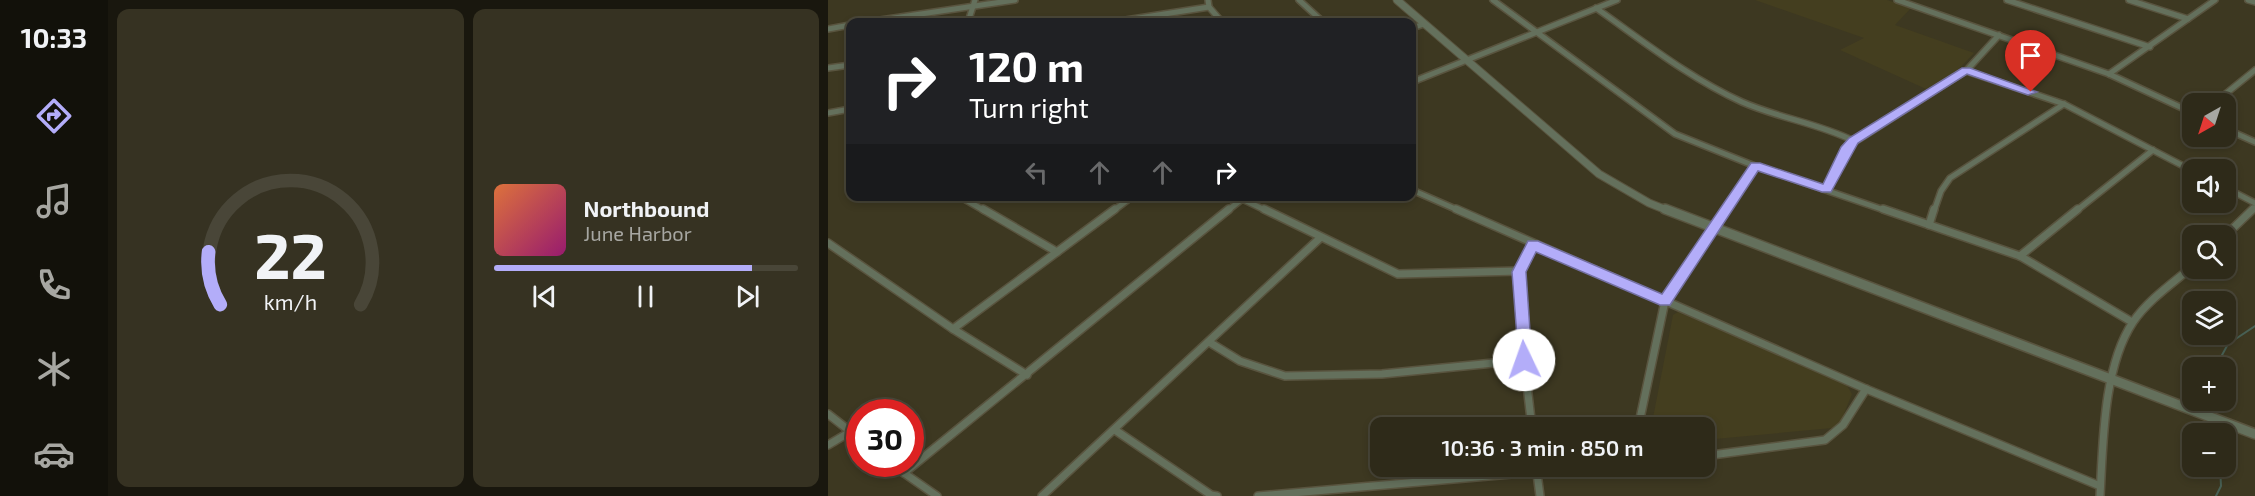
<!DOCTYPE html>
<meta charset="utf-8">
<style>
body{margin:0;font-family:"Exo 2",sans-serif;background:#363222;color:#f1f3f6;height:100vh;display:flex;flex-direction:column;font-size:22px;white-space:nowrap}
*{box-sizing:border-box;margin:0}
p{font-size:20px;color:#a7a7a2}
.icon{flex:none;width:33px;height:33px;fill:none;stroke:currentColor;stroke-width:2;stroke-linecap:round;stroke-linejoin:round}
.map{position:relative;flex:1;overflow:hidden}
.sheet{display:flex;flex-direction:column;gap:9px;padding:9px;background:#19170e;width:720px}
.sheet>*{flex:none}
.guide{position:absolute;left:18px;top:18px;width:570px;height:183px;border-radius:12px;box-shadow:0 3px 9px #0003,0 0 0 2px #494638;background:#202124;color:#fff;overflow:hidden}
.needle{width:39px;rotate:219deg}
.controls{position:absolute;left:1354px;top:93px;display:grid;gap:12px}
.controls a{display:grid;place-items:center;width:54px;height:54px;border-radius:12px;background:#2e2a19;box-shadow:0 3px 9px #0003,0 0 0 2px #494638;font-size:30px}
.speed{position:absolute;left:18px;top:399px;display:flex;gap:12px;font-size:30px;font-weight:700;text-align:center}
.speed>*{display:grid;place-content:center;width:78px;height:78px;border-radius:50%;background:#2e2a19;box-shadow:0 3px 9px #0003,0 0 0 2px #494638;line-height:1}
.speed .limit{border:9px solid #d22;background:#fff;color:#111}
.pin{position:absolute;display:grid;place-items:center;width:51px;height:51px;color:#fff;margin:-62px -26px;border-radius:50% 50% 50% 0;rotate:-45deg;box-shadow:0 0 6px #0007}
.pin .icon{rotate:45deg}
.me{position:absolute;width:66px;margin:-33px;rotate:357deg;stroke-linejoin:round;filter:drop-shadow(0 0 4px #0008)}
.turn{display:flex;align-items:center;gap:21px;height:126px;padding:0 24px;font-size:27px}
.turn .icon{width:78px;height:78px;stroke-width:2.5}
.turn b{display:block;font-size:42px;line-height:51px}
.lanes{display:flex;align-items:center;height:57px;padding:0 24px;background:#0003;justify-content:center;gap:30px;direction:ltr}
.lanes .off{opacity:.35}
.sheet .tile{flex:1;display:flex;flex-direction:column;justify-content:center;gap:9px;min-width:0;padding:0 21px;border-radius:12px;background:#363222}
.sheet .dial{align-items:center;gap:0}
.dial svg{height:156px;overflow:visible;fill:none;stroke:#494638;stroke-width:7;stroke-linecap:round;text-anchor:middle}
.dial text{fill:#f1f3f6;stroke:none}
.song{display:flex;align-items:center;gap:18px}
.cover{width:72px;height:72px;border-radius:9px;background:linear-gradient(135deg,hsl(20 70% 55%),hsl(320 70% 35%))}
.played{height:6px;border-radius:3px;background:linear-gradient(90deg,#b3adf9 85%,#494638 85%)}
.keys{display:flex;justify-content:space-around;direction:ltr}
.sheet .tiles{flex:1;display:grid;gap:9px;grid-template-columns:repeat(2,1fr)}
.trip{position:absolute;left:542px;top:417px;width:345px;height:60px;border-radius:12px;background:#2e2a19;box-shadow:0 3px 9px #0003,0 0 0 2px #494638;font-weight:600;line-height:60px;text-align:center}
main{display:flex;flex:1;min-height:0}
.tab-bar{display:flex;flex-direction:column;width:108px;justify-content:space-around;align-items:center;background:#12110a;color:#a7a7a2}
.tab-bar .icon{width:42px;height:42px}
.tab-bar .current{color:#b3adf9}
.tab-bar b{font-size:27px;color:#f1f3f6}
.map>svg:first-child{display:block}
</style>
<main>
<nav class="tab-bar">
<b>10:33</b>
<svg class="icon current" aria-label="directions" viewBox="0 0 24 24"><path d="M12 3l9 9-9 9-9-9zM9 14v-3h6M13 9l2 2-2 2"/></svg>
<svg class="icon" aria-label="music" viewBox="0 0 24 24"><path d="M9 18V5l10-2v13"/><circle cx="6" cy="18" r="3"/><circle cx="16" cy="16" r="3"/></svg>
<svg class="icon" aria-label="phone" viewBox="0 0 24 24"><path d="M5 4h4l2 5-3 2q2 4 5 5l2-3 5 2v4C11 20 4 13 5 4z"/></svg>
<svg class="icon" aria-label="climate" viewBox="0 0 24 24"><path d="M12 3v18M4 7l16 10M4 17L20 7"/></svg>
<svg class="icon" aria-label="car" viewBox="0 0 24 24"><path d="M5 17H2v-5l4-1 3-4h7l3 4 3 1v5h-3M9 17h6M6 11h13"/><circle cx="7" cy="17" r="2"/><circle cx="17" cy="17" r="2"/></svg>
</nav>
<section class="sheet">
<div class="tiles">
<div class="tile dial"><svg viewBox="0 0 100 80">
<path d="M14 69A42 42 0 1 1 86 69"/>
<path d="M14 69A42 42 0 0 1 8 42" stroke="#b3adf9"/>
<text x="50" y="56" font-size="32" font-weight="700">22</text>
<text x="50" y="72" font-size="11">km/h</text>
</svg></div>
<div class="tile">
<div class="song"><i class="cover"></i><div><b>Northbound</b><p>June Harbor</p></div></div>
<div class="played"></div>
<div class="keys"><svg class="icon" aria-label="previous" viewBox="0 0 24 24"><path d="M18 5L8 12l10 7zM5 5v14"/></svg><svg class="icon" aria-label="pause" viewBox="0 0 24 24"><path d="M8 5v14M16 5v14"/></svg><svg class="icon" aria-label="next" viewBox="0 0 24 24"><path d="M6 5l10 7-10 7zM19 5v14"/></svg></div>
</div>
</div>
</section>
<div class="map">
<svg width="1427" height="496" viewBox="0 0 1427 496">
<rect width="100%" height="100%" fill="#3d3821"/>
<g fill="#443e1f">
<polygon points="927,0 1059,0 1083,8 1067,25 1146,53 1126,74 1098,89 1012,50 1036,38"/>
<polygon points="850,312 1018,384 1024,394 1013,421 1004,428 876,440 876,428 823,428 845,315"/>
</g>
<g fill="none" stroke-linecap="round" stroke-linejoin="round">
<g stroke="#486054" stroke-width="2">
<polyline points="1387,368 1400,344 1427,326"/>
<polyline points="1384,400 1384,416"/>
<polyline points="1384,421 1385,434"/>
<polyline points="1388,496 1393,486 1392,466"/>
</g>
<defs>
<g id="minor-far1">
<polyline points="380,0 381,7 394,22"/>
<polyline points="471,0 495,22"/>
<polyline points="665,0 847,134 927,166 1059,211"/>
<polyline points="1069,0 1281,74 1365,113"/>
<polyline points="1179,0 1322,47"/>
<polyline points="1301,0 1360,19"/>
<polyline points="1420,0 1427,2"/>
<path d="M768 8C815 41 861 78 914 102 950 118 990 123 1026 141"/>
<polyline points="39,22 187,0"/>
<polyline points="140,22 147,0"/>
<polyline points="285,22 381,7"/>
<polyline points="584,28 596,24"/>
<polyline points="0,29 22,25"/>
<polyline points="0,68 22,65"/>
<polyline points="1138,71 1236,104 1365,171"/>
<polyline points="1281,74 1387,0"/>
<polyline points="584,82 789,0"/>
<polyline points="1385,104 1427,70"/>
<polyline points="0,113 22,109"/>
<polyline points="22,124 22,136"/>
<polyline points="1398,129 1427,142"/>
<polyline points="1398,188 1427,203"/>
<polyline points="998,189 1019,147 1138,71 1171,35"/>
<polyline points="584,190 632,211"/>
<polyline points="131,196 157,211"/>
<polyline points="414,199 439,211"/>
<polyline points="285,211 305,196"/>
<polyline points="399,211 418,196"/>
<polyline points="897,211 927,166"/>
<polyline points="1106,211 1113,191 1122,178 1236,104"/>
<polyline points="1248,211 1325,150"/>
<polyline points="1424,211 1427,208"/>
</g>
<g id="minor">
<polyline points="155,209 229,252"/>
<polyline points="436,209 570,274 691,271"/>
<polyline points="628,209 1038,389 1272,486"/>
<polyline points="1055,209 1192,256 1304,322"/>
<polyline points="1101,225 1106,209"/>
<polyline points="1397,236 1425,209"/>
<polyline points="0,243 125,329 199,375"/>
<polyline points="1192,256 1250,209"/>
<polyline points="125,329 287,209"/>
<polyline points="381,342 412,361 457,376 554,374 696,360"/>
<polyline points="0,414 32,439"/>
<polyline points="704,428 696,360 691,271 705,245"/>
<polyline points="810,428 837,301 898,209"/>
<polyline points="287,430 383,495 389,496"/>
<polyline points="0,445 22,432"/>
<polyline points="876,456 997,440 1015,425 1038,389"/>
<polyline points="63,464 109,496"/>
<polyline points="708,466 712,496"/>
<polyline points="76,473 401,209"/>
<polyline points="214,496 492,238"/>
<polyline points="430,496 774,466"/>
<path d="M1272 496C1275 444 1275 367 1305 322 1320 300 1345 283 1365 266"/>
</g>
<polyline id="tertiary-far1" points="569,0 771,174 821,203 841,211"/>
<polyline id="tertiary" points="837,209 1427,434"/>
</defs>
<use href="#minor-far1" stroke="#59543f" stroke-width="8"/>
<use href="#minor" stroke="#59543f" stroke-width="10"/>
<use href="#tertiary-far1" stroke="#59543f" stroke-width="9"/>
<use href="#tertiary" stroke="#59543f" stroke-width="12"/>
<use href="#minor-far1" stroke="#64705c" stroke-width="5"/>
<use href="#minor" stroke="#64705c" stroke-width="7"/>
<use href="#tertiary-far1" stroke="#64705c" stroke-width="7"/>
<use href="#tertiary" stroke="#64705c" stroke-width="9"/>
</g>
<polygon fill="#b3adf9" stroke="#7470a2" stroke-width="1.5" points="1134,68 1142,68 1209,92 1200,95 1139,74 1030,143 1003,192 994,192 930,171 842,305 832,305 708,252 698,272 704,360 702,364 691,364 684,272 700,241 710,241 834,294 923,163 932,163 995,184 1013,147 1021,138"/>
</svg>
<div class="controls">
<a><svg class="needle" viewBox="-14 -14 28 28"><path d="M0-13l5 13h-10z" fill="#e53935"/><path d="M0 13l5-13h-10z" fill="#a7a7a2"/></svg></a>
<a><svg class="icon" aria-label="sound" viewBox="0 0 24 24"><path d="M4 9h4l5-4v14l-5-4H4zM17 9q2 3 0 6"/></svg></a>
<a><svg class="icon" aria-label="search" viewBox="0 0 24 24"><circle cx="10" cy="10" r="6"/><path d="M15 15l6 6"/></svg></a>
<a><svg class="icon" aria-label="layers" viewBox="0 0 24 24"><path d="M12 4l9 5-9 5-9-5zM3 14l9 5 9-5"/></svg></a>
<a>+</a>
<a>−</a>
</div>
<div class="speed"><div class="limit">30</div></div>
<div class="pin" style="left:1203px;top:92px;background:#d93025"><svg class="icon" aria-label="arrive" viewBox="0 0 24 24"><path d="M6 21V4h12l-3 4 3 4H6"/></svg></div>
<svg class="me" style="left:696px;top:360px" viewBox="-20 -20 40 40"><circle r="19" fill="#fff"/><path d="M0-13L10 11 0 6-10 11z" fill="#b3adf9"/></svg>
<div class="trip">10:36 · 3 min · 850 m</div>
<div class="guide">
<div class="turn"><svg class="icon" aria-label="right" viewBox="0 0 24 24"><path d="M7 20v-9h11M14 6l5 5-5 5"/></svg><div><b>120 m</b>Turn right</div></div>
<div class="lanes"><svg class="icon off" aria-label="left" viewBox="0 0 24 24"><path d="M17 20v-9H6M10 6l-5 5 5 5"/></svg><svg class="icon off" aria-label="ahead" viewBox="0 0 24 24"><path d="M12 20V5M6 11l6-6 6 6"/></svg><svg class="icon off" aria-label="ahead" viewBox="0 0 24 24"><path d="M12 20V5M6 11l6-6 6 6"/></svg><svg class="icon" aria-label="right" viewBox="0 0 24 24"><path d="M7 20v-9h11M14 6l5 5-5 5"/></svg></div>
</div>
</div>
</main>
